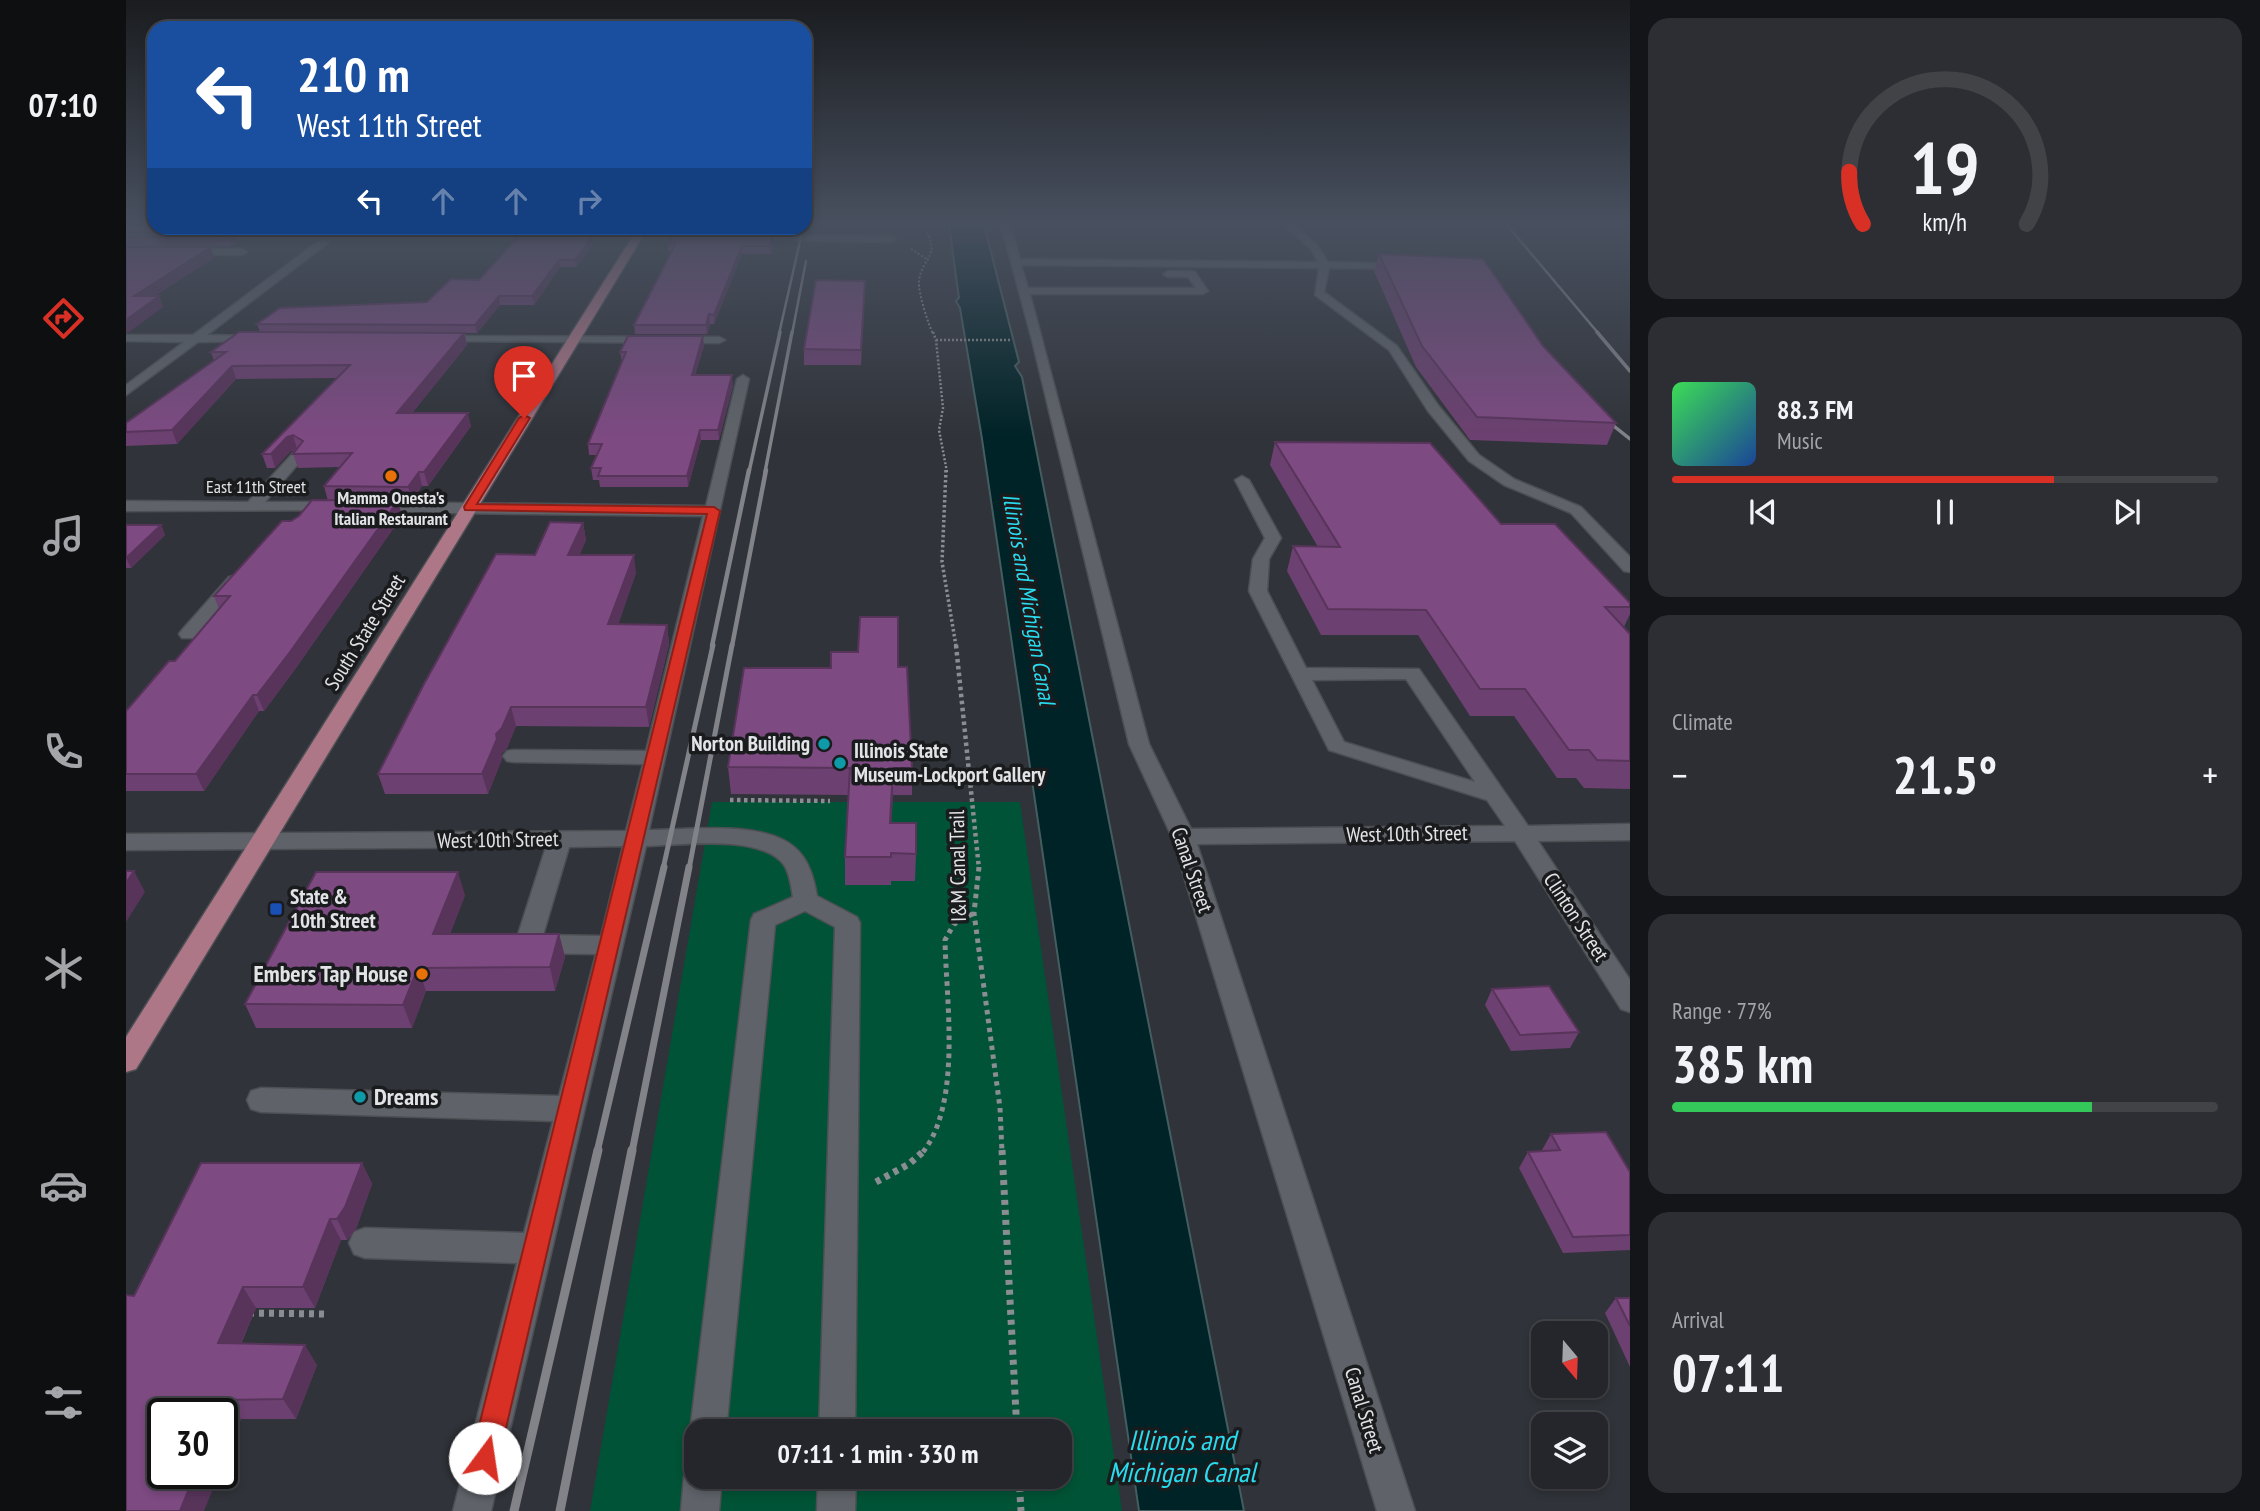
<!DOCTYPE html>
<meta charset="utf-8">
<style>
body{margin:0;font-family:"PT Sans Narrow",sans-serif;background:#2c2e33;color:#f1f3f6;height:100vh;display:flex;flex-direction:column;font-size:26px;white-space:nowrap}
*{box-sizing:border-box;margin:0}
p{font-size:23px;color:#a3a5a9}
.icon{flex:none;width:38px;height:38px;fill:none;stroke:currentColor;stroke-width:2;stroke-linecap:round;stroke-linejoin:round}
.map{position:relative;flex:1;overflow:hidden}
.side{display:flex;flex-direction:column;gap:18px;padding:18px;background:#141518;width:630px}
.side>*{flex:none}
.top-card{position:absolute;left:21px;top:21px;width:665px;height:214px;border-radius:21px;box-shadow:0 4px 10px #0003,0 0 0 2px #414347;background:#1a4fa0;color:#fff;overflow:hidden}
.needle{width:46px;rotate:161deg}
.controls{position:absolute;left:1405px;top:1321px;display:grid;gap:14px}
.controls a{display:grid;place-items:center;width:77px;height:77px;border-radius:14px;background:#24262b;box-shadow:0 4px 10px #0003,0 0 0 2px #414347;font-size:35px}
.speed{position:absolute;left:21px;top:1398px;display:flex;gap:14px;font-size:35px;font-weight:700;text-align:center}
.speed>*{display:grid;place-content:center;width:91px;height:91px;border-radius:50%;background:#24262b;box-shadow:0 4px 10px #0003,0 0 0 2px #414347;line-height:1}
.speed .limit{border:4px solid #111;border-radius:10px;background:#fff;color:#111}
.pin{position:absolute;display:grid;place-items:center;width:60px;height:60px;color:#fff;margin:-72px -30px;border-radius:50% 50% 50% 0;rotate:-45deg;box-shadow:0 0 7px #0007}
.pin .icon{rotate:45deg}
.me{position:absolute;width:77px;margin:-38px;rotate:14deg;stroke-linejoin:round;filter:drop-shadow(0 0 5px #0008)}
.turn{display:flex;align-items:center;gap:24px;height:147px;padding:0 35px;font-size:32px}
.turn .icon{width:91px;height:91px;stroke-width:2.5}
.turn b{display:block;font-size:49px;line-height:60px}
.lanes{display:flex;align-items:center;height:66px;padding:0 35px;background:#0003;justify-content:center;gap:35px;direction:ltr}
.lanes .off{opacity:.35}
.big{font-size:52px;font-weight:700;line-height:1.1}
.side .tile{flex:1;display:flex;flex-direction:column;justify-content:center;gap:10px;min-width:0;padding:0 24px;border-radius:21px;background:#2c2e33}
.side .dial{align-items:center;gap:0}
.dial svg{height:182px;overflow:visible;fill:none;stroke:#414347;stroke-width:7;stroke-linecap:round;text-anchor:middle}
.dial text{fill:#f1f3f6;stroke:none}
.song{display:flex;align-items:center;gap:21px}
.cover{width:84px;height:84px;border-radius:10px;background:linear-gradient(135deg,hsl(130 70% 55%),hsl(220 70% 35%))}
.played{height:7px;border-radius:4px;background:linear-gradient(90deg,#d93025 70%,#414347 70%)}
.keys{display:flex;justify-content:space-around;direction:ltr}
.heat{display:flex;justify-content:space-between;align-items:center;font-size:38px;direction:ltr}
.charge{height:10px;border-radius:5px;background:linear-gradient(90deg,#34c759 77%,#414347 0)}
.trip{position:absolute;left:558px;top:1419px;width:388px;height:70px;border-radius:21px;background:#24262b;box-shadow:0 4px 10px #0003,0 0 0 2px #414347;font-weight:700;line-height:70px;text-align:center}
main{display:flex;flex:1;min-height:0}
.dock{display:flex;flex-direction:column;width:126px;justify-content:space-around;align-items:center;background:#0e0f11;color:#a3a5a9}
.dock .icon{width:49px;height:49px}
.dock .on{color:#d93025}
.dock b{font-size:32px;color:#f1f3f6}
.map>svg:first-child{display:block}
</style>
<main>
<nav class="dock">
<b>07:10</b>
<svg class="icon on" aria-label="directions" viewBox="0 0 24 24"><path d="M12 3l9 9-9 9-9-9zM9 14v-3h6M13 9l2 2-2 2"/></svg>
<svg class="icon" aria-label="music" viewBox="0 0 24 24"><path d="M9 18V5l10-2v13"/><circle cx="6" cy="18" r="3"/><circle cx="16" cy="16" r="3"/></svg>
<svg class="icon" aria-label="phone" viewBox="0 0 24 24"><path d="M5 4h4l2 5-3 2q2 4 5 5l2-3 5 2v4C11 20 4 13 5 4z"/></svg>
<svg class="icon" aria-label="climate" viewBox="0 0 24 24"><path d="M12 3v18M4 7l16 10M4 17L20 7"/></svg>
<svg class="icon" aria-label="car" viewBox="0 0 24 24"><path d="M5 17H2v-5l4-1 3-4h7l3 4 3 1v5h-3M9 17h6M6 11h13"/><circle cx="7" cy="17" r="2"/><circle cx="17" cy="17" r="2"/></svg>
<svg class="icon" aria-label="filters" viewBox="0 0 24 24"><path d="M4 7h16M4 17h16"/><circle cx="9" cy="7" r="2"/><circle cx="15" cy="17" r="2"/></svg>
</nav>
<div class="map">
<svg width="1504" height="1511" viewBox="0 0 1504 1511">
<rect width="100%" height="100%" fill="#303339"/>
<path fill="#005336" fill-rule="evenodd" d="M586 802H894L996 1511H464ZM570 1432H934V1477H570Z"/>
<polygon fill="#002327" stroke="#445d60" stroke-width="2" points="823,225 858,225 893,362 889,366 896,377 1118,1511 1013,1511 856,439 834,308 830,301 833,298"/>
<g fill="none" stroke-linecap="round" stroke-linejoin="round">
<defs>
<g id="minor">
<path d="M875 225H884L894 259 1192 262 1185 249 1158 225H1168L1191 245 1202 262 1283 264 1284 266 1279 269 1203 268 1198 292 1271 346 1312 405 1353 455 1388 479 1455 507 1504 557V572L1498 571 1445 513 1378 485 1343 461 1302 411 1263 350 1189 295 1193 268 895 265 902 288H1070L1062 277H1042L1037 274 1042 271H1065L1069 272 1082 291 1077 294H904L1023 744 1065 829 1379 826 1361 800 1203 750 1123 591 1127 559 1139 538 1109 480 1116 476 1123 480 1155 538 1143 559 1141 591 1180 668 1293 669 1402 826 1504 824V840L1412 841 1504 980V1012L1495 1009 1389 841 1071 844 1289 1511H1251L1046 837 1003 744 906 340ZM1280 679 1349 782 1218 742 1186 680Z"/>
<polygon points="205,233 574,235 579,238 574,241 206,240 81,335 131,336 137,339 135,341 72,342 0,395 0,385 58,342 0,341 0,335 67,335 194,240 81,240 76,237 78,235"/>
<polygon points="620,235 765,236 770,239 765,242 617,240 617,236"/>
<polygon points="59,249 116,249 121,252 116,255 56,254 54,252"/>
<polygon points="314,336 593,337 599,340 593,343 310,341 310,337"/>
<path d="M617 375 623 379 523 830C563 830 636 820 668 847 683 859 688 879 691 896L731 917 734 923 729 1432H693L709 927 679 911 649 925 600 1432H570V1445L564 1432 625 920 628 914 667 897C665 886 664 874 658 865 636 834 554 845 520 846L365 1511H327L391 1263 239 1258 228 1254 223 1243 228 1232 239 1228 398 1233 427 1121 135 1112 125 1109 121 1100 125 1091 135 1088 433 1096 470 954 402 953 393 951 389 944 420 847 0 850V834L500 831 517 764 388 762 381 761 377 756 381 751 388 750 520 751 577 516 247 512 239 507 247 502 580 506 611 379ZM497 846 475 936 417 935 443 847Z"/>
<polygon points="172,452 179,456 139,502 208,502 213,504 216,507 213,510 0,511 0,501 122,502 167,453"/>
<polygon points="109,576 118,581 115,585 68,638 56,638 53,634 56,630 103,577"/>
<polygon points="570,1461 570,1477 596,1477 593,1511 555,1511 558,1477 564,1464"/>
<polygon points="692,1477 730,1477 729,1511 691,1511"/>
</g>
<polygon id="major" points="512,228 522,228 10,1069 0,1072 0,1037"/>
</defs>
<use href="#minor" stroke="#4c4f53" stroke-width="3"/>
<use href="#major" stroke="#4c4f53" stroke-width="3"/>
<g stroke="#8a8d91" stroke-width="2" stroke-dasharray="2 2" stroke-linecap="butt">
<path d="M797 225C817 259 796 255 793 281 792 293 802 323 807 334"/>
<polyline points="785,249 802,260"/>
</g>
<g stroke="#8a8d91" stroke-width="2.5" stroke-dasharray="2 2" stroke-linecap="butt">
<polyline points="807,332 810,340 817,408 813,430 821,472"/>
<polyline points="810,340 886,340"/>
</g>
<polyline stroke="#8a8d91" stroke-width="3.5" stroke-dasharray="2.5 2.5" stroke-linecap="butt" points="820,470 816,562 830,646"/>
<g stroke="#8a8d91" stroke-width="4.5" stroke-dasharray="3.5 3.5" stroke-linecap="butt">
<polyline points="830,645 853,869"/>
<polyline points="604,800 704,801"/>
</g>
<g stroke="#8a8d91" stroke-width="5" stroke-dasharray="4.5 4.5" stroke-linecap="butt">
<polyline points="853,867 848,913 874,1108 876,1152"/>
<path d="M797 1152C836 1102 820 1000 819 940L828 924 848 913"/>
</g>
<g stroke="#8a8d91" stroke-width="7" stroke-dasharray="5 5" stroke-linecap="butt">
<polyline points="876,1150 891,1432"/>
<polyline points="750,1182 783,1164 799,1150"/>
<polyline points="123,1313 200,1314"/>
<polyline points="893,1477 895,1511"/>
</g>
<use href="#minor" fill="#5f6369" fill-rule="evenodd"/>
<use href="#major" fill="#ae7787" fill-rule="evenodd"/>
<g stroke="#818388" stroke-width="2.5">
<polyline points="1381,225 1473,334"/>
<polyline points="653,334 677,228"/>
<polyline points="666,334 680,261"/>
</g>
<g stroke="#818388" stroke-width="3.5">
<polyline points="1471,332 1504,371"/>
<polyline points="1474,415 1504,439"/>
<polyline points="623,472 654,332"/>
<polyline points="639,472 666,332"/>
</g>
<g stroke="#818388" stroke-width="4.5">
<polyline points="586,646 623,470"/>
<polyline points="606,646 640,470"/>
</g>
<g stroke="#818388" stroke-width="5">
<polyline points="537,869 587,645"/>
<polyline points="563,869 606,645"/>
</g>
<g stroke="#818388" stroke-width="7">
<polyline points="471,1152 538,867"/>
<polyline points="506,1152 563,867"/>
</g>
<g stroke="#818388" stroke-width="9">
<polyline points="388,1511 472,1150"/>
<polyline points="434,1511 506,1150"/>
</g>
</g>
<g fill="#6c4070">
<polygon points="0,225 28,225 28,228 134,228 129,231 0,232"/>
<polygon points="404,228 475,228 473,232 404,231"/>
<polygon points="554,228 651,228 650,233 555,232"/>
<polygon points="0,233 108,233 111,243 105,246 0,247"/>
<polygon points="542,243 647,244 645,254 616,254 588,324 584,324 581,334 509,334 508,325 546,252 543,252"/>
<polygon points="468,244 450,267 434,267 408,305 374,305 351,333 339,333 341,345 286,413 345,426 302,486 296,486 286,501 272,501 276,516 170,668 138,711 133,711 78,791 0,791 0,711 49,661 93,609 88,596 165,521 202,501 198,486 214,467 172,468 167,454 171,450 165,451 149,468 141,468 136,454 211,378 110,379 51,444 0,446 0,423 88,361 85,352 134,332 131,324 301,302 353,280"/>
<polygon points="1253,254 1417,346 1490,423 1481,445 1344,440 1290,367 1248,271"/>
<polygon points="739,281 735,365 678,365 678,349"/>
<polygon points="578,346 569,375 607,385 593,440 575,440 562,487 474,487 473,480 467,480 465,468 471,455 463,455 462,444 496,362 494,352"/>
<polygon points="1149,442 1375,524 1504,603 1504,614 1498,627 1504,634 1504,789 1458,788 1450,778 1431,778 1388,716 1344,716 1292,635 1195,635 1161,571 1167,546 1192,547 1144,465"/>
<polygon points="457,523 460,540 453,555 510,573 492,624 541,625 543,644 523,727 390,726 381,748 375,754 376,759 362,794 259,794 252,774 409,555"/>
<polygon points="0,525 35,525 39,535 5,568 0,568"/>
<polygon points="772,667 786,768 786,795 767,795 765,823 790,854 789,881 765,881 765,885 719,885 719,857 723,795 605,794 602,767 705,668"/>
<polygon points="339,895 324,934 433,934 439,957 429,991 300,991 286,1028 130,1028 119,1004"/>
<polygon points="1366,989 1453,1032 1444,1048 1385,1051 1359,1005"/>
<polygon points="1425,1134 1504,1172 1504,1250 1437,1253 1393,1168 1402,1152 1416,1151 1416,1150"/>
<polygon points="236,1163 246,1184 230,1229 221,1240 215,1240 189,1308 130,1308 115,1344 191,1365 170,1419 115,1419 96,1466 96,1414 8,1296"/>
<polygon points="1490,1298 1504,1298 1504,1367 1479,1313"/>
</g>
<g fill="#58345b">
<polygon points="108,233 111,243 105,246 102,236"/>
<polygon points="467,236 468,244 450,267 449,260"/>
<polygon points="646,236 647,244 645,254 644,246"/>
<polygon points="616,246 616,254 588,324 588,315"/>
<polygon points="85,247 88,258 12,307 8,296"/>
<polygon points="433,260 434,267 408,305 406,296"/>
<polygon points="739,281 739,295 735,365 735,350"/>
<polygon points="33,296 37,307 3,332 0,333 0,320"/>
<polygon points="373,296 374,305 351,333 349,325"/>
<polygon points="583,314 584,324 581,334 580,325"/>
<polygon points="338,333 341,345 275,427 271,413"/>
<polygon points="577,336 578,346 566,385 566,375"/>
<polygon points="106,366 110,379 51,444 46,430"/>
<polygon points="606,375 607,385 593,440 592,430"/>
<polygon points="342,413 345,426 302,486 298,472"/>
<polygon points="574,430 575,440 562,487 561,476"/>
<polygon points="167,435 171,449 165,451 149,468 145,454 161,437"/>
<polygon points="293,472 296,486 286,501 282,487"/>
<polygon points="272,501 276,516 170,668 138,711 131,695"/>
<polygon points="457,523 460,540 446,573 442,555"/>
<polygon points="35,525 39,535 5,568 0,558"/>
<polygon points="508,555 510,573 486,643 482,624"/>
<polygon points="541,625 543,644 523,727 520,707"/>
<polygon points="127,695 133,711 78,791 70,774"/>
<polygon points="385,707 390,726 381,748 375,754 376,759 362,794 356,774 370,734"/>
<polygon points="767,768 767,795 764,851 764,823"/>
<polygon points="8,871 19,892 0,922 0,883"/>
<polygon points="332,872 339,895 315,957 307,934"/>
<polygon points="433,934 439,957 429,991 424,967"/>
<polygon points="292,968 300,991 286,1028 277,1005"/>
<polygon points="236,1163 246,1184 230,1229 221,1240 211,1219"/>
<polygon points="204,1219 215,1240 189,1308 177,1287"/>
<polygon points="117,1287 130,1308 106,1363 92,1343"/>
<polygon points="179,1345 191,1365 170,1419 157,1399"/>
<polygon points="101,1400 115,1419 96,1466 96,1414 94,1414"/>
<polygon points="69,1474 93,1474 78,1511 54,1511"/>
</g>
<g fill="#7d4a82" stroke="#58345b" stroke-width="2">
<polygon points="0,233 108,233 102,236 0,237"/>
<polygon points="393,236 467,236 449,260 433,260 406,296 373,296 349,325 131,324 154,308 301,302 325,279 353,280"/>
<polygon points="547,236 646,236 644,246 616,246 588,315 583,314 580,325 508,325 550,243 542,243"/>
<polygon points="0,247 85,247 8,296 33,296 0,320"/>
<polygon points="1253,254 1357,259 1417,346 1490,423 1351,417 1296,346"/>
<polygon points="690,280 739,281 735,350 678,349"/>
<polygon points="113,332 338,333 271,413 342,413 298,472 293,472 282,487 198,486 226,453 167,454 177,441 167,435 161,437 145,454 136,454 224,365 106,366 46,430 0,432 0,423 100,352 85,352"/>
<polygon points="502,336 577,336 566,375 606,375 592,430 574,430 561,476 472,476 475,468 465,468 476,444 462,444 500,352 494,352"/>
<polygon points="1149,442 1304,443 1375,524 1429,524 1504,603 1504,607 1479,607 1504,634 1504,761 1471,760 1463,750 1443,750 1399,689 1354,689 1300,610 1202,609 1167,546 1214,547"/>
<polygon points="186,500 272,501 164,652 131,695 127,695 70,774 0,774 0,711 43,661 49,661 104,596 88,596 156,521 165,521 173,516"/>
<polygon points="424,522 457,523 442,555 508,555 482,624 541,625 520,707 385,707 376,728 370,734 371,739 356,774 252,774 298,684 370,554 409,555"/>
<polygon points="0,525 35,525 0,558"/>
<polygon points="734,617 772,617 772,667 781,667 786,768 767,768 764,823 790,823 790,854 765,853 765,857 719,857 724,768 602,767 618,668 705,668 705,652 732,652"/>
<polygon points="0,871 8,871 0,883"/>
<polygon points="190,872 332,872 307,934 433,934 424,967 292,968 277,1005 119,1004"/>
<polygon points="1423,986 1453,1032 1394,1035 1366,989"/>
<polygon points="1480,1132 1504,1172 1504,1235 1447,1237 1402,1152 1434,1150 1425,1134"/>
<polygon points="75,1163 236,1163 219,1207 211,1219 204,1219 177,1287 117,1287 92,1343 179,1345 157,1399 101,1400 94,1414 37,1414 37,1474 69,1474 54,1511 0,1511 0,1295 8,1296"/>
<polygon points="1490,1298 1504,1298 1504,1326"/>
</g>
<linearGradient id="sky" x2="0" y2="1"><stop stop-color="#1a1c1f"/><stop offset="0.51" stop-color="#48505f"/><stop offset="1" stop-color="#48505f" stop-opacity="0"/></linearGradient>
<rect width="1504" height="437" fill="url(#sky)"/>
<polygon fill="#d93025" stroke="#8d1f18" stroke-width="2" points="398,415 404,418 351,504 588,507 594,511 373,1458 369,1468 359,1472 349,1468 345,1458 581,514 339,510 338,507 393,418"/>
<g fill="#e8710a" stroke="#191b1d" stroke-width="2.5">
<circle cx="265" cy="476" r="7"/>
<circle cx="296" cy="974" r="7"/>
</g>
<g fill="#0f9aa8" stroke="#191b1d" stroke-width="2.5">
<circle cx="698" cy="744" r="7"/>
<circle cx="714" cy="763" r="7"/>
<circle cx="234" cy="1097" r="7"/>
</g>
<rect fill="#1a4fb4" stroke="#191b1d" stroke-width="2.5" x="143" y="902" width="14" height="14" rx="3.5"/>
<g text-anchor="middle" stroke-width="7" stroke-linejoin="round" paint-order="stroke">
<g font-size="18" fill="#e1e3e6" stroke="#191b1d">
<text x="130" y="493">East 11th Street</text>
</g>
<g font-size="18" font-weight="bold" fill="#e1e3e6" stroke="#191b1d">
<text x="265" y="504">Mamma Onesta's<tspan x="265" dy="21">Italian Restaurant</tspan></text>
</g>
<g font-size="21" fill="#e1e3e6" stroke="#191b1d">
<text transform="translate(239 632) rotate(-58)" y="7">South State Street</text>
<text transform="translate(1281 834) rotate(-1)" y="7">West 10th Street</text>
<text transform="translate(372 840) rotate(-1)" y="7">West 10th Street</text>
<text transform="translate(832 866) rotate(-91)" y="7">I&amp;M Canal Trail</text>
<text transform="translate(1066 870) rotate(71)" y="7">Canal Street</text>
<text transform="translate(1450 917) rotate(57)" y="7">Clinton Street</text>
<text transform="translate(1238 1410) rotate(73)" y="7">Canal Street</text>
</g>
<g font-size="21" font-weight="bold" fill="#e1e3e6" stroke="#191b1d" text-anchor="start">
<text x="684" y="751" text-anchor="end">Norton Building</text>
<text x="728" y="758">Illinois State<tspan x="728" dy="24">Museum-Lockport Gallery</tspan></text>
<text x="164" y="904">State &amp;<tspan x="164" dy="24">10th Street</tspan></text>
</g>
<g font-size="23" font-style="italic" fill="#29dbee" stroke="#191b1d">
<text transform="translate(903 599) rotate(80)" y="8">Illinois and Michigan Canal</text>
</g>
<g font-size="24" font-weight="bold" fill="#e1e3e6" stroke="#191b1d" text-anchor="end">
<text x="282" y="982">Embers Tap House</text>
<text x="248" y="1105" text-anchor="start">Dreams</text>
</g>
<g font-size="28" font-style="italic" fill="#29dbee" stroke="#191b1d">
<text x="1056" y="1450">Illinois and<tspan x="1056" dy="32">Michigan Canal</tspan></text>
</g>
</g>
</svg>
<div class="controls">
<a><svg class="needle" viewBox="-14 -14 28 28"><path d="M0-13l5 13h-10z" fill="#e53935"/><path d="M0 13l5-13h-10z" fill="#a3a5a9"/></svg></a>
<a><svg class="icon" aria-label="layers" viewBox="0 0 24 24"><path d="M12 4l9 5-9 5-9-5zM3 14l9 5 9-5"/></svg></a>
</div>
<div class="speed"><div class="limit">30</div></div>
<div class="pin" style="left:398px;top:418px;background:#d93025"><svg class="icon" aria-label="arrive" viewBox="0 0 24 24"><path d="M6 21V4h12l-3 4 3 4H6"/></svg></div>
<svg class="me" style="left:359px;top:1458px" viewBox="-20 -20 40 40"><circle r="19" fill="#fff"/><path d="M0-13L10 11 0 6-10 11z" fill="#d93025"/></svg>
<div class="trip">07:11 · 1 min · 330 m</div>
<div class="top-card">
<div class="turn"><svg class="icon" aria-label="left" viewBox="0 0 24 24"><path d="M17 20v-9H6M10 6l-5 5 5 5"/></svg><div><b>210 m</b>West 11th Street</div></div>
<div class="lanes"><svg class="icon" aria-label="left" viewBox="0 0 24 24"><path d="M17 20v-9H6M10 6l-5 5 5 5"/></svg><svg class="icon off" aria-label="ahead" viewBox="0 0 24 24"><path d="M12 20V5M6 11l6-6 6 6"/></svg><svg class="icon off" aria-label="ahead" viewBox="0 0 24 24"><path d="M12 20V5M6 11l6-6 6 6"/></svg><svg class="icon off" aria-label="right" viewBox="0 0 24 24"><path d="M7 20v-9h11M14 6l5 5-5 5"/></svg></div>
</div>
</div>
<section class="side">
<div class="tile dial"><svg viewBox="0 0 100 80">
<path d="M14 69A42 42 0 1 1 86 69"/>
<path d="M14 69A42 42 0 0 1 8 46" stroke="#d93025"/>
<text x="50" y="56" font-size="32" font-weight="700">19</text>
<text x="50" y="72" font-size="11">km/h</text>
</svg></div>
<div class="tile">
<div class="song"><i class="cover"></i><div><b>88.3 FM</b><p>Music</p></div></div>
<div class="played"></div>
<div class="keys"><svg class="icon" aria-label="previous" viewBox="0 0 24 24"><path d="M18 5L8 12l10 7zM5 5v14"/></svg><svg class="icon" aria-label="pause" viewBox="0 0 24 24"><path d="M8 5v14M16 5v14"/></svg><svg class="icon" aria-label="next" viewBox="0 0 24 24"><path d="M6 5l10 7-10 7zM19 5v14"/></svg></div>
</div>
<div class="tile"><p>Climate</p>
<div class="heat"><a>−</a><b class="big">21.5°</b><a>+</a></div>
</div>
<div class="tile"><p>Range · 77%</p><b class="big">385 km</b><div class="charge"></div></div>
<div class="tile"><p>Arrival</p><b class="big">07:11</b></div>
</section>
</main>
